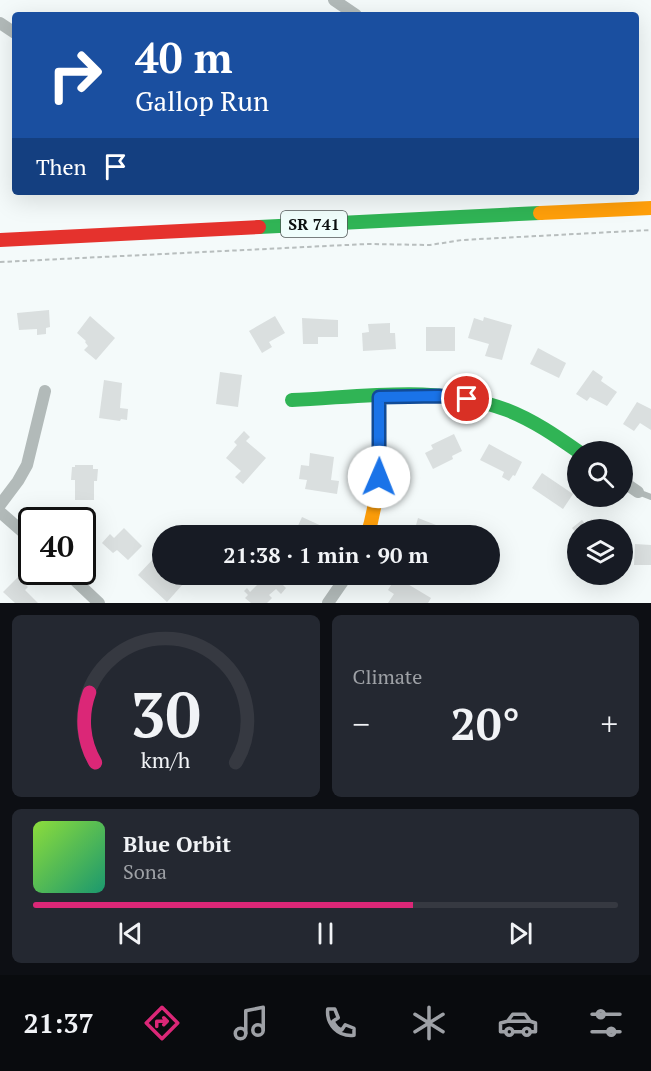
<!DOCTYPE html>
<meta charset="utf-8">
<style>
body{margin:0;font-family:"PT Serif",serif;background:#242831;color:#f1f3f6;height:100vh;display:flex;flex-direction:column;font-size:22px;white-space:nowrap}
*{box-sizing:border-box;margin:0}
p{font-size:20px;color:#9ea1a6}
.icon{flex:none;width:33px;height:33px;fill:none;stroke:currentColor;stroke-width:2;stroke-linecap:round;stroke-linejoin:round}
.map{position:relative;height:603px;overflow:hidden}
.side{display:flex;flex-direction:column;gap:12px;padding:12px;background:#0d0f14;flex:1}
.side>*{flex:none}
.top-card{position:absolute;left:12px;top:12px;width:627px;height:183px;border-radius:6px;box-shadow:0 6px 24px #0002;background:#1a4fa0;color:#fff;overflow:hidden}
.fabs{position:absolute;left:567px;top:441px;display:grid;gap:12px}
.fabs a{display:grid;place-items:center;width:66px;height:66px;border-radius:50%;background:#171b24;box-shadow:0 6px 24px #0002;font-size:30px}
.speed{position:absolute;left:18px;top:507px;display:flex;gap:12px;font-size:30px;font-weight:700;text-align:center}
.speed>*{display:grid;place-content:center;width:78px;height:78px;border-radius:50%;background:#171b24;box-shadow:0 6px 24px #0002;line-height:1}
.speed .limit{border:3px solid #111;border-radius:9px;background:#fff;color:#111}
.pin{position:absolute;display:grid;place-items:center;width:51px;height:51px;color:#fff;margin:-26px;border:3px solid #fff;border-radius:50%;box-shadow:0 2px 6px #0007}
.me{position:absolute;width:66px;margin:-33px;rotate:1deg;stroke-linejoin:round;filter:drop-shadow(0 0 4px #0008)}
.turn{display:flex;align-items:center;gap:21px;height:126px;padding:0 24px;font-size:27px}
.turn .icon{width:78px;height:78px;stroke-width:2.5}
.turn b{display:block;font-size:42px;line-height:51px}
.then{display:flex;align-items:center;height:57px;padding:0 24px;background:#0003;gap:12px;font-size:22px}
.big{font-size:45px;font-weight:800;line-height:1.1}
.side .tile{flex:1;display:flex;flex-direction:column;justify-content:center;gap:9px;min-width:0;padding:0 21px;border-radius:9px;background:#242831}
.side .dial{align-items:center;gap:0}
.dial svg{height:156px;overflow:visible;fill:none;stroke:#363941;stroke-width:7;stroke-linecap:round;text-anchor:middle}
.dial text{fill:#f1f3f6;stroke:none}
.song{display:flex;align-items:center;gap:18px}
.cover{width:72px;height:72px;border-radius:9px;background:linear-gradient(135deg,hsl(90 70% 55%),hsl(160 70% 35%))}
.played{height:6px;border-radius:3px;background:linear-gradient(90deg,#db2777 65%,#363941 65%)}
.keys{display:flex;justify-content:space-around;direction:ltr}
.heat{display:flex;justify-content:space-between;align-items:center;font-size:33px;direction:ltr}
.side .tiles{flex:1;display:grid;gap:12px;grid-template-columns:1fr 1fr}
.tile:last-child{grid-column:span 2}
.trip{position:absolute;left:152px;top:525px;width:348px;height:60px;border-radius:30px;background:#171b24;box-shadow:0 6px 24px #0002;font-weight:800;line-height:60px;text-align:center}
.tabs{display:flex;height:96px;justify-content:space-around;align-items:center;background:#090b0e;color:#9ea1a6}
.tabs .icon{width:42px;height:42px}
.tabs .on{color:#db2777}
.tabs b{font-size:27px;color:#f1f3f6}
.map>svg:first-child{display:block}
</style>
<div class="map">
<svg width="651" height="603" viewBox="0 0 651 603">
<rect width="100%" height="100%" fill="#f4fafa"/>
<g fill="#dadfdf">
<polygon points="49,310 50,327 46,328 46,334 37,335 37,329 19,330 17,313"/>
<polygon points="90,316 115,338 96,360 84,350 88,346 85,342 86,341 77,333"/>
<polygon points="275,316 285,333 269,342 272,347 262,353 249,331"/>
<polygon points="484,317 512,325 502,360 485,356 489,344 468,338 474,318 483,321"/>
<polygon points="302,318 338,320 338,337 318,337 318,344 303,344"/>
<polygon points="390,323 390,333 395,333 396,349 363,351 362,333 369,332 368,324"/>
<rect x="426" y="327" width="29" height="24"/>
<polygon points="538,348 566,363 559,378 530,364"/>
<polygon points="593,370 603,377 601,381 617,392 607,406 590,397 587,401 576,394"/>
<polygon points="220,372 242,375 238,407 216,404"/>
<polygon points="104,380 122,383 120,408 128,409 127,420 121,419 120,421 99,418"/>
<polygon points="637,402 651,409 651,430 640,423 634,431 623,424"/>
<polygon points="244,431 250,437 246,441 266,458 243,484 235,477 241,471 226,458 237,445 234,442"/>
<polygon points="454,434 462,451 452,456 453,459 433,469 425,453 433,449 431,445"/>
<polygon points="489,444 522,462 515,476 513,475 509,481 502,477 504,472 480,460"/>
<polygon points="310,453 334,457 331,480 339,481 337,494 305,489 307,480 299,479 301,465 309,466"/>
<polygon points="75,465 93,465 93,469 98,469 97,481 94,481 94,500 75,500 75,480 71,480 72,467 75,467"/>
<polygon points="542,473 573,494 563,509 532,488"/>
<polygon points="302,517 326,528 322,536 289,536 293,527 297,528"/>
<polygon points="418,518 436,525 433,536 413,536"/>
<polygon points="592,519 596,524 598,522 604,530 578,530 578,535 572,528 582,520 585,524"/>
<polygon points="124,528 142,546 128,560 117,550 113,553 102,543 110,534 114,538"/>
<polygon points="635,544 651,545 651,565 634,565"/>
<polygon points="155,557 162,564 162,574 173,574 183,584 167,602 138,575"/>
<polygon points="272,574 286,588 281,594 276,589 269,595 272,598 267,603 251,603 245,598 248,595 244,591 247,588 250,592 262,580 264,582"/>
<polygon points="18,577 28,587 25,590 38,603 15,603 3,592"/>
<polygon points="396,577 431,598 428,603 388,603 394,594 388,590"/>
</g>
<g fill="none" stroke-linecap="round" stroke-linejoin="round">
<polyline stroke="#b8bebe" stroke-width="2" stroke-dasharray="4.5 3" stroke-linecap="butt" points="0,262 367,244 430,245 462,240 651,230"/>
<polyline stroke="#b2bab9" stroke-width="6" points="638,492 651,497"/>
<g stroke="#b2bab9" stroke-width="12">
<polyline points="334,0 356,15"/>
<polyline points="0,23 15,33"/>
<polyline points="622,481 638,492"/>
<polyline points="0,505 18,481 27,465 45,391"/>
<polyline points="0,512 32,540"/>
<polyline points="66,572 99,603"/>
<polyline points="328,603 348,574"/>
</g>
<g stroke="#30b455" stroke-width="14">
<polyline points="259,227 540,213"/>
<path d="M292 400C363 397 439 384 507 410 533 420 556 436 579 452"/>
</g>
<g stroke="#ff9f0a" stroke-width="14">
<polyline points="540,213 651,208"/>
<path d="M367 536C382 490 379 444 379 397"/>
</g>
<polyline stroke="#e5322d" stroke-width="14" points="0,240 259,227"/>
</g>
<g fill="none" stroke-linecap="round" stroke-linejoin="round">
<defs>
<polyline id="route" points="379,477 379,397 439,396 467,399"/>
</defs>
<use href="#route" stroke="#114b97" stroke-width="15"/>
<use href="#route" stroke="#1a73e8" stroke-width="10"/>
</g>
<g text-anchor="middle" stroke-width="4.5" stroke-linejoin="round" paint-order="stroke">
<rect fill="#f0fefc" stroke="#505757" stroke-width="1.5" x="281" y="211" width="66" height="26" rx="4.5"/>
<g font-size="16" font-weight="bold" fill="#0c1010">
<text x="314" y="230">SR 741</text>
</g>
</g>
</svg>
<div class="fabs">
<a><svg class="icon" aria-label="search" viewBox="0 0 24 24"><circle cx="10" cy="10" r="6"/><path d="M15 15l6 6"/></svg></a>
<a><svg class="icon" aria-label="layers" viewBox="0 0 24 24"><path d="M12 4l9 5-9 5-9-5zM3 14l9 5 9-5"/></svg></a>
</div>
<div class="speed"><div class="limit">40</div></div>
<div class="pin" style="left:467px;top:399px;background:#d93025"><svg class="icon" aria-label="arrive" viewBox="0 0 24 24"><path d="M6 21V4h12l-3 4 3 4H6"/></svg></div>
<svg class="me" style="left:379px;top:477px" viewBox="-20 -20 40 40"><circle r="19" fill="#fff"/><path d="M0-13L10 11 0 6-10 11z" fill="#1a73e8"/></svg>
<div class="trip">21:38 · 1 min · 90 m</div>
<div class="top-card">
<div class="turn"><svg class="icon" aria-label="right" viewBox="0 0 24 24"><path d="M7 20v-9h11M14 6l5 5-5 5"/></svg><div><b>40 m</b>Gallop Run</div></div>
<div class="then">Then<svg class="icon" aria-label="arrive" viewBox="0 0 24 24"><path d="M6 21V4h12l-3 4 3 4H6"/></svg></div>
</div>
</div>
<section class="side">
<div class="tiles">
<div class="tile dial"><svg viewBox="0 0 100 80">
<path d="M14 69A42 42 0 1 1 86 69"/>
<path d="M14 69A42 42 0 0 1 11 33" stroke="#db2777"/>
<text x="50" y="56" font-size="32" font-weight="700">30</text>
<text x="50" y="72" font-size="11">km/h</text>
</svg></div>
<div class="tile"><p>Climate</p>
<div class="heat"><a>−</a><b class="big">20°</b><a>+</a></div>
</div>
<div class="tile">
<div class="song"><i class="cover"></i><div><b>Blue Orbit</b><p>Sona</p></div></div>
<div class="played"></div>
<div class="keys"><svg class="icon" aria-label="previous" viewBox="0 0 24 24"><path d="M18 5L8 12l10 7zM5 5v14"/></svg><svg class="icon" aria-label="pause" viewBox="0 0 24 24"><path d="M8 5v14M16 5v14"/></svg><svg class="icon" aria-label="next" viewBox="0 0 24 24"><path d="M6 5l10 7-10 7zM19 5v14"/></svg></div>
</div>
</div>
</section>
<nav class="tabs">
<b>21:37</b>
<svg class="icon on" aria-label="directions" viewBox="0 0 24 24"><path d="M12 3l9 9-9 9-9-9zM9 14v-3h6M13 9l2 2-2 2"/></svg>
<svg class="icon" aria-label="music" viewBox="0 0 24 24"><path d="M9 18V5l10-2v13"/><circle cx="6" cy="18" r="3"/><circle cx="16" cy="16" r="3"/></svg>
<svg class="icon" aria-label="phone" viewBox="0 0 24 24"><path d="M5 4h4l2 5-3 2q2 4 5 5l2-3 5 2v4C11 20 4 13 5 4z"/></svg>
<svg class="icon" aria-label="climate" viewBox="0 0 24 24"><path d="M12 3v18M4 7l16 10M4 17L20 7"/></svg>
<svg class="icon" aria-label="car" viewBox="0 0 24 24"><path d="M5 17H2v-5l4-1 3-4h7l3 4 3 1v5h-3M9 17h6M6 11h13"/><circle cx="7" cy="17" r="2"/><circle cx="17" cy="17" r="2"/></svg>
<svg class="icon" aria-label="filters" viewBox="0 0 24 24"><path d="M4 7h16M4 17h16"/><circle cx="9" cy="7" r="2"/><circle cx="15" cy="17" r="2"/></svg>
</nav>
